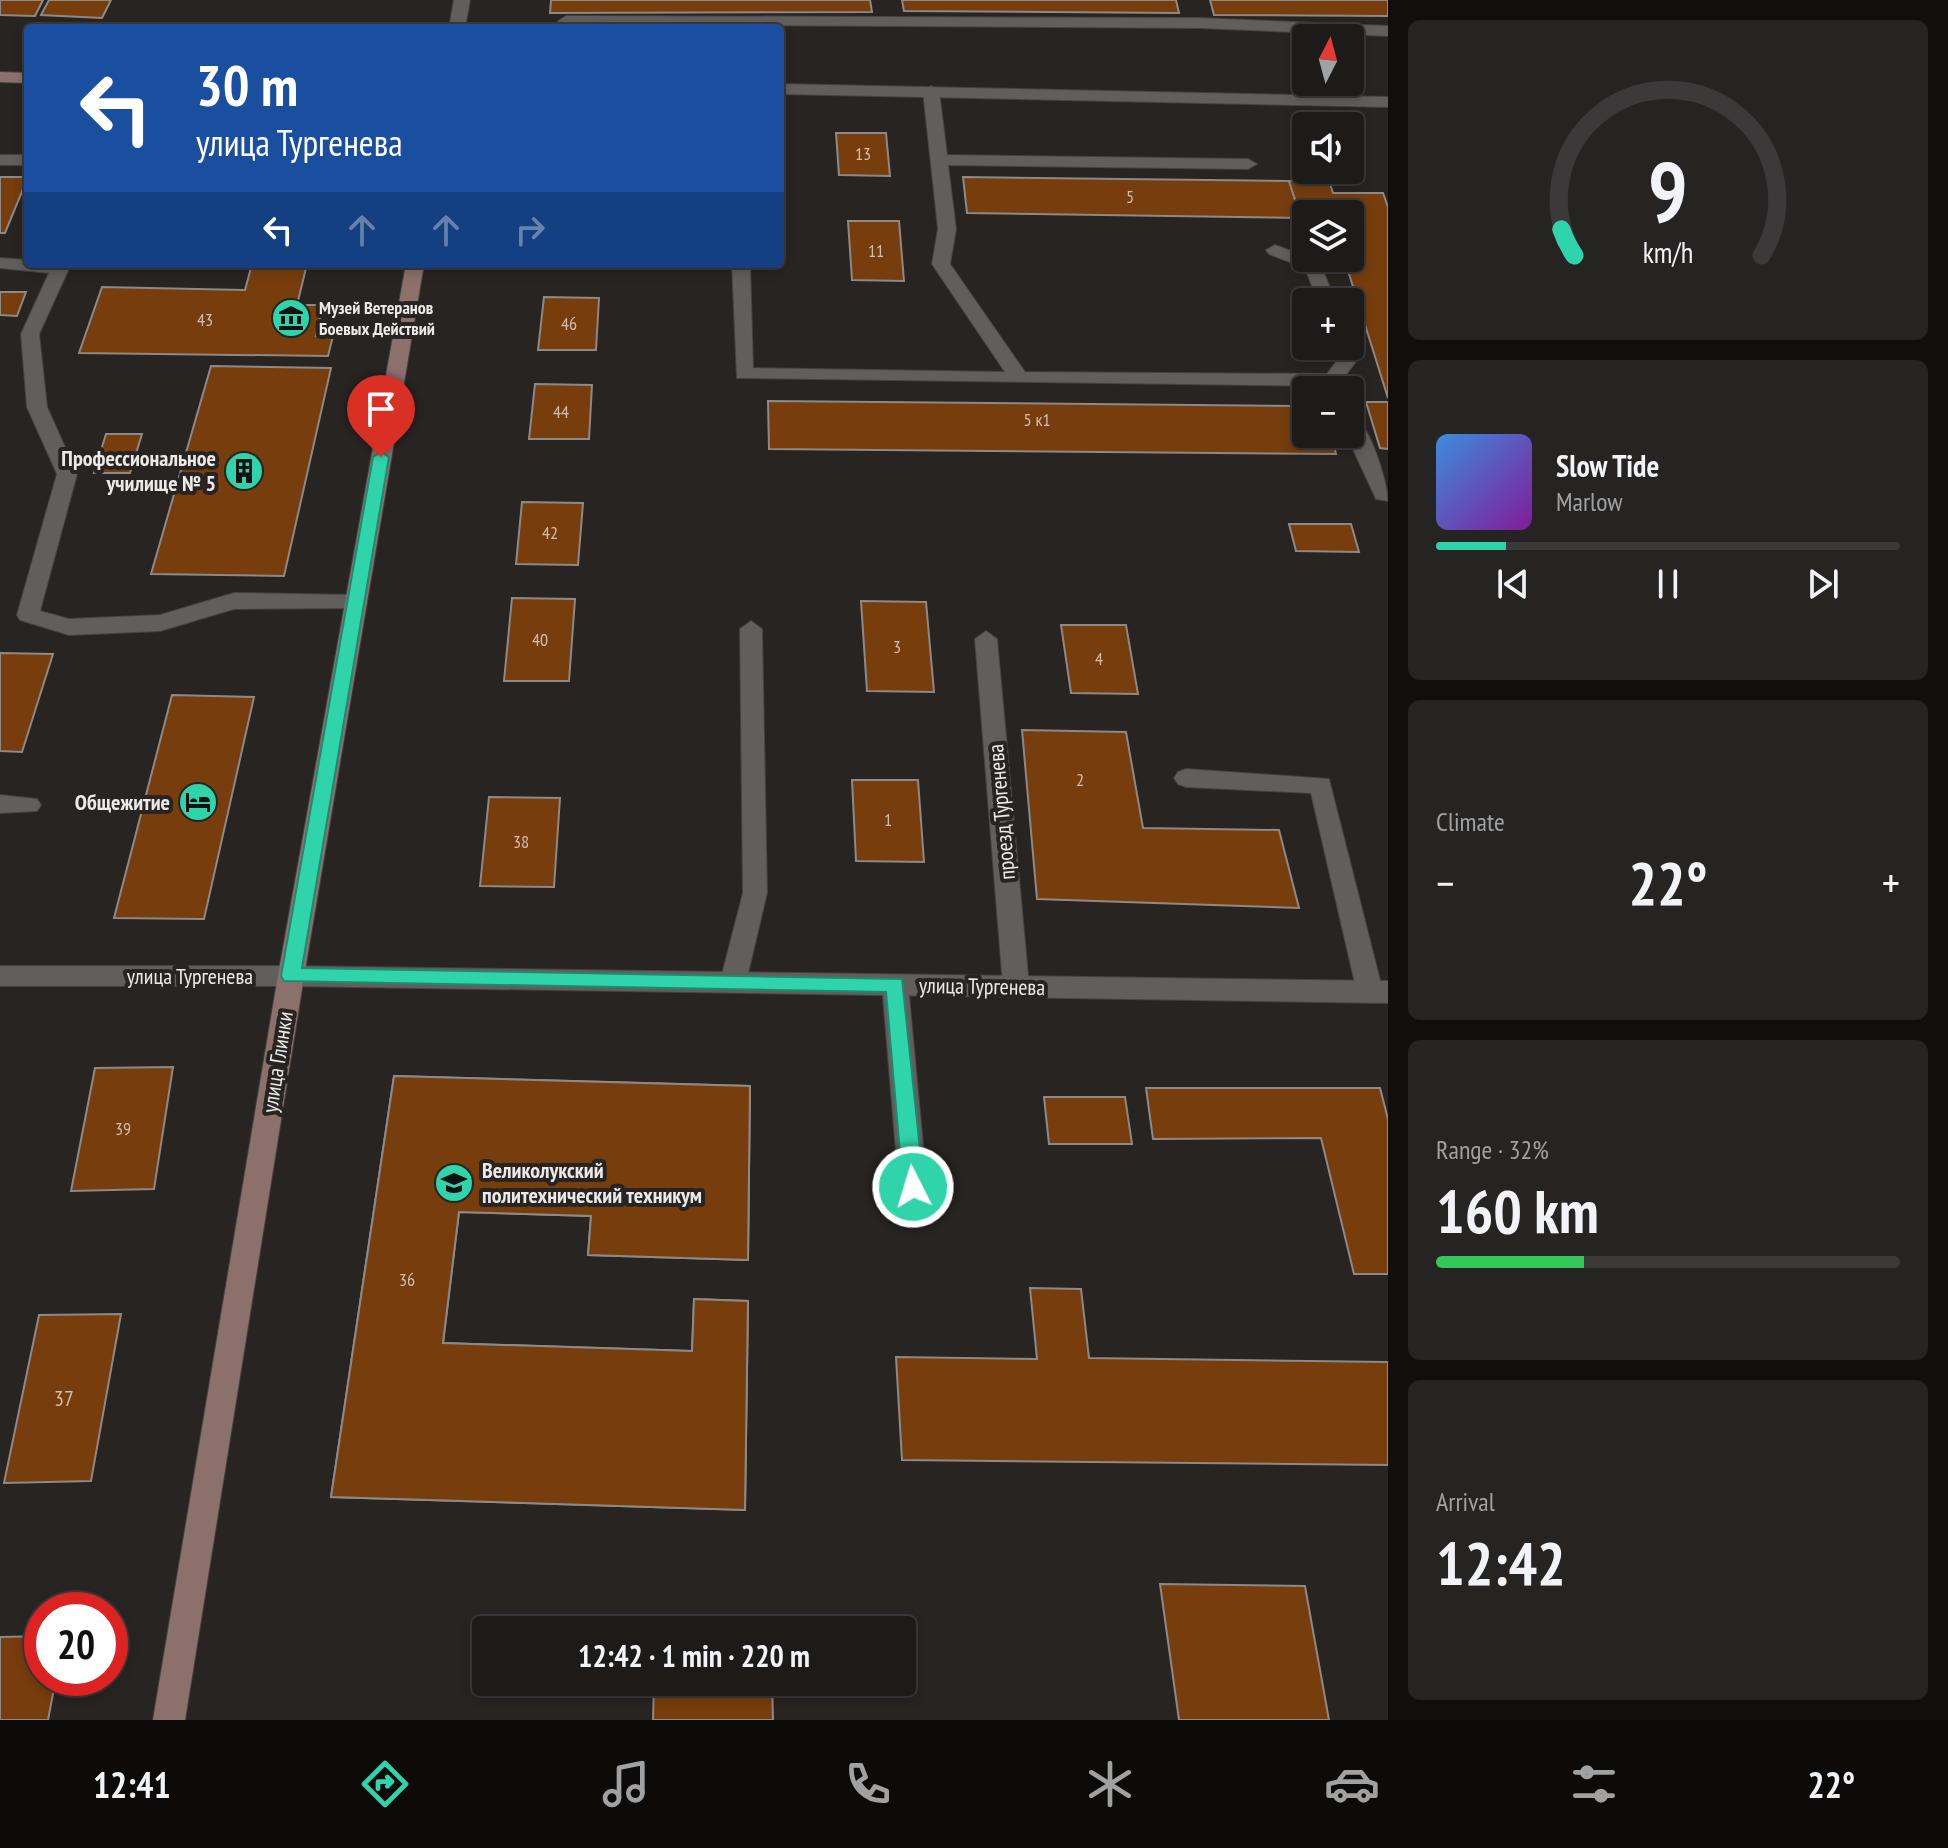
<!DOCTYPE html>
<meta charset="utf-8">
<style>
body{margin:0;font-family:"PT Sans Narrow",sans-serif;background:#252423;color:#f1f3f6;height:100vh;display:flex;flex-direction:column;font-size:30px;white-space:nowrap}
*{box-sizing:border-box;margin:0}
p{font-size:26px;color:#a0a1a2}
.icon{flex:none;width:44px;height:44px;fill:none;stroke:currentColor;stroke-width:2;stroke-linecap:round;stroke-linejoin:round}
.map{position:relative;flex:1;overflow:hidden}
.sheet{display:flex;flex-direction:column;gap:20px;padding:20px;background:#100f0e;width:560px}
.sheet>*{flex:none}
.top-card{position:absolute;left:24px;top:24px;width:760px;height:244px;border-radius:8px;box-shadow:0 4px 12px #0003,0 0 0 2px #3b3939;background:#1a4fa0;color:#fff;overflow:hidden}
.needle{width:52px;rotate:6deg}
.fabs{position:absolute;left:1292px;top:24px;display:grid;gap:16px}
.fabs a{display:grid;place-items:center;width:72px;height:72px;border-radius:8px;background:#1d1b1a;box-shadow:0 4px 12px #0003,0 0 0 2px #3b3939;font-size:40px}
.speed{position:absolute;left:24px;top:1592px;display:flex;gap:16px;font-size:40px;font-weight:700;text-align:center}
.speed>*{display:grid;place-content:center;width:104px;height:104px;border-radius:50%;background:#1d1b1a;box-shadow:0 4px 12px #0003,0 0 0 2px #3b3939;line-height:1}
.speed .limit{border:12px solid #d22;background:#fff;color:#111}
.pin{position:absolute;display:grid;place-items:center;width:68px;height:68px;color:#fff;margin:-82px -34px;border-radius:50% 50% 50% 0;rotate:-45deg;box-shadow:0 0 8px #0007}
.pin .icon{rotate:45deg}
.me{position:absolute;width:88px;margin:-44px;rotate:355deg;stroke-linejoin:round;filter:drop-shadow(0 0 6px #0008)}
.turn{display:flex;align-items:center;gap:28px;height:168px;padding:0 40px;font-size:36px}
.turn .icon{width:104px;height:104px;stroke-width:2.5}
.turn b{display:block;font-size:56px;line-height:68px}
.lanes{display:flex;align-items:center;height:76px;padding:0 40px;background:#0003;justify-content:center;gap:40px;direction:ltr}
.lanes .off{opacity:.35}
.big{font-size:60px;font-weight:800;line-height:1.1}
.sheet .widget{flex:1;display:flex;flex-direction:column;justify-content:center;gap:12px;min-width:0;padding:0 28px;border-radius:12px;background:#252423}
.sheet .dial{align-items:center;gap:0}
.dial svg{height:208px;overflow:visible;fill:none;stroke:#3b3939;stroke-width:7;stroke-linecap:round;text-anchor:middle}
.dial text{fill:#f1f3f6;stroke:none}
.song{display:flex;align-items:center;gap:24px}
.cover{width:96px;height:96px;border-radius:12px;background:linear-gradient(135deg,hsl(210 70% 55%),hsl(290 70% 35%))}
.played{height:8px;border-radius:4px;background:linear-gradient(90deg,#2fd4aa 15%,#3b3939 15%)}
.keys{display:flex;justify-content:space-around;direction:ltr}
.heat{display:flex;justify-content:space-between;align-items:center;font-size:44px;direction:ltr}
.charge{height:12px;border-radius:6px;background:linear-gradient(90deg,#34c759 32%,#3b3939 0)}
.trip{position:absolute;left:472px;top:1616px;width:444px;height:80px;border-radius:8px;background:#1d1b1a;box-shadow:0 4px 12px #0003,0 0 0 2px #3b3939;font-weight:800;line-height:80px;text-align:center}
.menu{display:flex;height:128px;justify-content:space-around;align-items:center;background:#0c0b0a;color:#a0a1a2}
.menu .icon{width:56px;height:56px}
.menu .on{color:#2fd4aa}
.menu b{font-size:36px;color:#f1f3f6}
main{display:flex;flex:1;min-height:0}
.map>svg:first-child{display:block}
</style>
<main>
<div class="map">
<svg width="1388" height="1720" viewBox="0 0 1388 1720">
<rect width="100%" height="100%" fill="#272422"/>
<g fill="#773d0c" stroke="#8d8987" stroke-width="2">
<polygon points="0,0 43,0 35,16 0,15"/>
<polygon points="49,0 111,0 102,18 41,15"/>
<polygon points="551,0 870,0 872,12 550,13"/>
<polygon points="902,0 1176,0 1179,13 904,11"/>
<polygon points="1210,0 1388,0 1388,16 1214,15"/>
<polygon points="836,133 886,133 890,176 839,175"/>
<polygon points="0,177 28,177 5,233 0,233"/>
<polygon points="963,177 1289,181 1301,218 967,213"/>
<polygon points="1289,181 1329,181 1333,193 1383,193 1388,207 1388,398 1344,258 1350,258 1350,214 1306,214 1306,218 1301,218"/>
<polygon points="848,221 899,221 904,281 852,280"/>
<polygon points="252,264 307,264 297,305 323,305 316,336 333,336 328,356 79,353 102,287 245,290"/>
<polygon points="0,292 26,292 17,316 0,315"/>
<polygon points="544,297 599,298 596,350 538,350"/>
<polygon points="211,366 331,368 284,576 151,574"/>
<polygon points="535,384 592,385 589,439 529,439"/>
<polygon points="768,401 1306,406 1306,434 1331,434 1336,454 769,449"/>
<polygon points="1366,402 1388,402 1388,449 1380,448"/>
<polygon points="106,434 142,434 130,473 94,473"/>
<polygon points="522,502 583,503 578,565 516,564"/>
<polygon points="1289,524 1351,524 1359,552 1296,551"/>
<polygon points="512,598 575,599 569,681 504,681"/>
<polygon points="861,601 926,602 934,692 867,691"/>
<polygon points="1061,625 1126,625 1138,694 1071,693"/>
<polygon points="0,653 53,654 22,752 0,751"/>
<polygon points="172,695 254,697 204,919 114,918"/>
<polygon points="1022,730 1126,732 1143,828 1279,830 1299,908 1037,899"/>
<polygon points="852,780 918,780 924,862 856,861"/>
<polygon points="489,797 560,798 554,887 480,886"/>
<polygon points="173,1067 154,1189 71,1191 95,1068"/>
<polygon points="394,1076 750,1086 748,1260 588,1255 591,1216 459,1212 443,1343 692,1351 694,1299 748,1301 745,1510 331,1497"/>
<polygon points="394,1076 750,1086 748,1260 588,1255 591,1216 459,1212 443,1343 692,1351 694,1299 748,1301 745,1510 331,1497"/>
<polygon points="1146,1088 1380,1088 1388,1119 1388,1274 1354,1274 1321,1138 1153,1139"/>
<polygon points="1044,1097 1125,1097 1132,1144 1049,1144"/>
<polygon points="1030,1288 1081,1289 1089,1358 1388,1362 1388,1465 902,1460 896,1357 1037,1359"/>
<polygon points="121,1314 91,1481 4,1483 39,1315"/>
<polygon points="1160,1584 1305,1586 1329,1720 1179,1720"/>
<polygon points="42,1636 42,1678 56,1678 48,1720 0,1720 0,1637"/>
<polygon points="654,1682 772,1682 773,1720 653,1720"/>
</g>
<g fill="none" stroke-linecap="round" stroke-linejoin="round">
<defs>
<g id="lane">
<polygon points="566,16 1199,18 1388,26 1388,36 1199,28 560,24 558,21"/>
<polygon points="931,86 939,91 947,155 1248,159 1257,164 1248,169 948,165 956,229 950,264 1025,372 1327,374 1338,359 1335,346 1350,346 1350,342 1358,359 1342,380 1347,390 1327,390 1325,386 737,378 732,264 750,264 753,368 1005,372 932,264 938,229 923,91"/>
<rect x="0" y="155" width="28" height="10"/>
<polygon points="1275,245 1319,261 1336,302 1318,302 1305,268 1269,254 1266,250"/>
<polygon points="0,258 28,260 28,264 71,264 39,334 47,407 77,474 40,611 69,619 160,615 234,593 356,595 364,598 367,603 364,608 234,609 160,631 69,635 20,620 17,615 57,474 27,407 21,334 49,273 0,268"/>
<path d="M1350 414C1368 418 1388 483 1388 501L1376 499 1346 434H1350Z"/>
<polygon points="751,621 762,629 767,893 746,982 742,989 733,992 724,989 720,982 743,893 740,629"/>
<polygon points="986,631 997,639 1029,986 1025,993 1016,996 1007,993 1003,986 975,639"/>
<polygon points="1186,769 1329,779 1383,992 1379,999 1370,1003 1361,999 1357,992 1311,793 1186,787 1178,784 1174,778 1178,772"/>
<polygon points="0,795 37,799 41,805 37,811 0,813"/>
<polygon points="895,975 904,978 908,985 927,1187 923,1196 913,1199 903,1196 899,1187 882,985 886,978"/>
</g>
<g id="street">
<polygon points="454,0 470,0 465,28 449,28"/>
<polygon points="780,84 1388,97 1388,107 780,94"/>
<polygon points="0,966 291,966 1388,981 1388,1003 291,986 0,986"/>
</g>
<g id="secondary">
<polygon points="0,72 28,73 28,83 0,82"/>
<polygon points="406,264 424,264 304,976 185,1720 153,1720 278,976"/>
</g>
</defs>
<use href="#lane" stroke="#454241" stroke-width="2"/>
<use href="#street" stroke="#454241" stroke-width="2"/>
<use href="#secondary" stroke="#454241" stroke-width="2"/>
<use href="#lane" fill="#615e5c" fill-rule="evenodd"/>
<use href="#street" fill="#615e5c" fill-rule="evenodd"/>
<use href="#secondary" fill="#8c706c" fill-rule="evenodd"/>
</g>
<polygon fill="#2fd4aa" stroke="#1f8a6e" stroke-width="2" points="381,452 389,457 302,968 902,979 924,1187 921,1194 906,1194 903,1187 886,992 284,981 281,976 373,457"/>
<defs>
<symbol id="museum-disc" viewBox="-11 -11 22 22"><circle r="9.5" fill="#2fd4aa" stroke="#272422"/><path d="M0-6L6-3V-2H-6V-3ZM-5-1h2V3h-2ZM-1-1h2V3h-2ZM3-1h2V3H3ZM-6 4H6V6H-6Z" fill="#111"/></symbol>
<symbol id="building-disc" viewBox="-11 -11 22 22"><circle r="9.5" fill="#2fd4aa" stroke="#272422"/><path d="M-4-6H4V6H1V3H-1V6H-4ZM-2.5-4.3h1.7v1.8h-1.7ZM.8-4.3h1.7v1.8H.8ZM-2.5-1h1.7V.8h-1.7ZM.8-1h1.7V.8H.8Z" fill="#111"/></symbol>
<symbol id="hotel-disc" viewBox="-11 -11 22 22"><circle r="9.5" fill="#2fd4aa" stroke="#272422"/><path d="M-6-4.5h1.5V1H6V5H4.5V3h-9V5H-6ZM-4 0a1.8 1.8 0 1 1 3.6 0ZM.5 0V-2.5h3Q6-2.5 6 0Z" fill="#111"/></symbol>
<symbol id="university-disc" viewBox="-11 -11 22 22"><circle r="9.5" fill="#2fd4aa" stroke="#272422"/><path d="M0-5L7-2L0 1L-7-2ZM-4 1L0 2.5L4 1V4Q0 6-4 4Z" fill="#111"/></symbol>
</defs>
<g fill-rule="evenodd">
<use href="#museum-disc" x="269" y="296" width="44" height="44"/>
<use href="#building-disc" x="222" y="449" width="44" height="44"/>
<use href="#hotel-disc" x="176" y="780" width="44" height="44"/>
<use href="#university-disc" x="432" y="1161" width="44" height="44"/>
</g>
<g text-anchor="middle" stroke-width="8" stroke-linejoin="round" paint-order="stroke">
<g font-size="18" fill="#cfbfb2">
<text x="863" y="160">13</text>
<text x="1130" y="203">5</text>
<text x="876" y="257">11</text>
<text x="205" y="326">43</text>
<text x="569" y="330">46</text>
<text x="561" y="418">44</text>
<text x="1037" y="426">5 к1</text>
<text x="550" y="539">42</text>
<text x="540" y="646">40</text>
<text x="897" y="653">3</text>
<text x="1099" y="665">4</text>
<text x="1080" y="786">2</text>
<text x="888" y="826">1</text>
<text x="521" y="848">38</text>
<text x="123" y="1135">39</text>
<text x="407" y="1286">36</text>
</g>
<g font-size="18" font-weight="bold" fill="#eceae9" stroke="#272422" text-anchor="start">
<text x="319" y="314">Музей Ветеранов<tspan x="319" dy="21">Боевых Действий</tspan></text>
</g>
<g font-size="22" font-weight="bold" fill="#eceae9" stroke="#272422" text-anchor="end">
<text x="216" y="466">Профессиональное<tspan x="216" dy="25">училище № 5</tspan></text>
<text x="170" y="810">Общежитие</text>
<text x="482" y="1178" text-anchor="start">Великолукский<tspan x="482" dy="25">политехнический техникум</tspan></text>
</g>
<g font-size="22" fill="#eceae9" stroke="#272422">
<text transform="translate(1001 812) rotate(-95)" y="8">проезд Тургенева</text>
<text x="190" y="984">улица Тургенева</text>
<text transform="translate(982 986) rotate(1)" y="8">улица Тургенева</text>
<text transform="translate(277 1062) rotate(-81)" y="8">улица Глинки</text>
</g>
<g font-size="22" fill="#cfbfb2">
<text x="64" y="1406">37</text>
</g>
</g>
</svg>
<div class="fabs">
<a><svg class="needle" viewBox="-14 -14 28 28"><path d="M0-13l5 13h-10z" fill="#e53935"/><path d="M0 13l5-13h-10z" fill="#a0a1a2"/></svg></a>
<a><svg class="icon" aria-label="sound" viewBox="0 0 24 24"><path d="M4 9h4l5-4v14l-5-4H4zM17 9q2 3 0 6"/></svg></a>
<a><svg class="icon" aria-label="layers" viewBox="0 0 24 24"><path d="M12 4l9 5-9 5-9-5zM3 14l9 5 9-5"/></svg></a>
<a>+</a>
<a>−</a>
</div>
<div class="speed"><div class="limit">20</div></div>
<div class="pin" style="left:381px;top:457px;background:#d93025"><svg class="icon" aria-label="arrive" viewBox="0 0 24 24"><path d="M6 21V4h12l-3 4 3 4H6"/></svg></div>
<svg class="me" style="left:913px;top:1187px" viewBox="-20 -20 40 40"><circle r="17" fill="#2fd4aa" stroke="#fff" stroke-width="3"/><path d="M0-11L8 9 0 5-8 9z" fill="#fff"/></svg>
<div class="trip">12:42 · 1 min · 220 m</div>
<div class="top-card">
<div class="turn"><svg class="icon" aria-label="left" viewBox="0 0 24 24"><path d="M17 20v-9H6M10 6l-5 5 5 5"/></svg><div><b>30 m</b>улица Тургенева</div></div>
<div class="lanes"><svg class="icon" aria-label="left" viewBox="0 0 24 24"><path d="M17 20v-9H6M10 6l-5 5 5 5"/></svg><svg class="icon off" aria-label="ahead" viewBox="0 0 24 24"><path d="M12 20V5M6 11l6-6 6 6"/></svg><svg class="icon off" aria-label="ahead" viewBox="0 0 24 24"><path d="M12 20V5M6 11l6-6 6 6"/></svg><svg class="icon off" aria-label="right" viewBox="0 0 24 24"><path d="M7 20v-9h11M14 6l5 5-5 5"/></svg></div>
</div>
</div>
<section class="sheet">
<div class="widget dial"><svg viewBox="0 0 100 80">
<path d="M14 69A42 42 0 1 1 86 69"/>
<path d="M14 69A42 42 0 0 1 9 59" stroke="#2fd4aa"/>
<text x="50" y="56" font-size="32" font-weight="700">9</text>
<text x="50" y="72" font-size="11">km/h</text>
</svg></div>
<div class="widget">
<div class="song"><i class="cover"></i><div><b>Slow Tide</b><p>Marlow</p></div></div>
<div class="played"></div>
<div class="keys"><svg class="icon" aria-label="previous" viewBox="0 0 24 24"><path d="M18 5L8 12l10 7zM5 5v14"/></svg><svg class="icon" aria-label="pause" viewBox="0 0 24 24"><path d="M8 5v14M16 5v14"/></svg><svg class="icon" aria-label="next" viewBox="0 0 24 24"><path d="M6 5l10 7-10 7zM19 5v14"/></svg></div>
</div>
<div class="widget"><p>Climate</p>
<div class="heat"><a>−</a><b class="big">22°</b><a>+</a></div>
</div>
<div class="widget"><p>Range · 32%</p><b class="big">160 km</b><div class="charge"></div></div>
<div class="widget"><p>Arrival</p><b class="big">12:42</b></div>
</section>
</main>
<nav class="menu">
<b>12:41</b>
<svg class="icon on" aria-label="directions" viewBox="0 0 24 24"><path d="M12 3l9 9-9 9-9-9zM9 14v-3h6M13 9l2 2-2 2"/></svg>
<svg class="icon" aria-label="music" viewBox="0 0 24 24"><path d="M9 18V5l10-2v13"/><circle cx="6" cy="18" r="3"/><circle cx="16" cy="16" r="3"/></svg>
<svg class="icon" aria-label="phone" viewBox="0 0 24 24"><path d="M5 4h4l2 5-3 2q2 4 5 5l2-3 5 2v4C11 20 4 13 5 4z"/></svg>
<svg class="icon" aria-label="climate" viewBox="0 0 24 24"><path d="M12 3v18M4 7l16 10M4 17L20 7"/></svg>
<svg class="icon" aria-label="car" viewBox="0 0 24 24"><path d="M5 17H2v-5l4-1 3-4h7l3 4 3 1v5h-3M9 17h6M6 11h13"/><circle cx="7" cy="17" r="2"/><circle cx="17" cy="17" r="2"/></svg>
<svg class="icon" aria-label="filters" viewBox="0 0 24 24"><path d="M4 7h16M4 17h16"/><circle cx="9" cy="7" r="2"/><circle cx="15" cy="17" r="2"/></svg>
<b>22°</b>
</nav>
